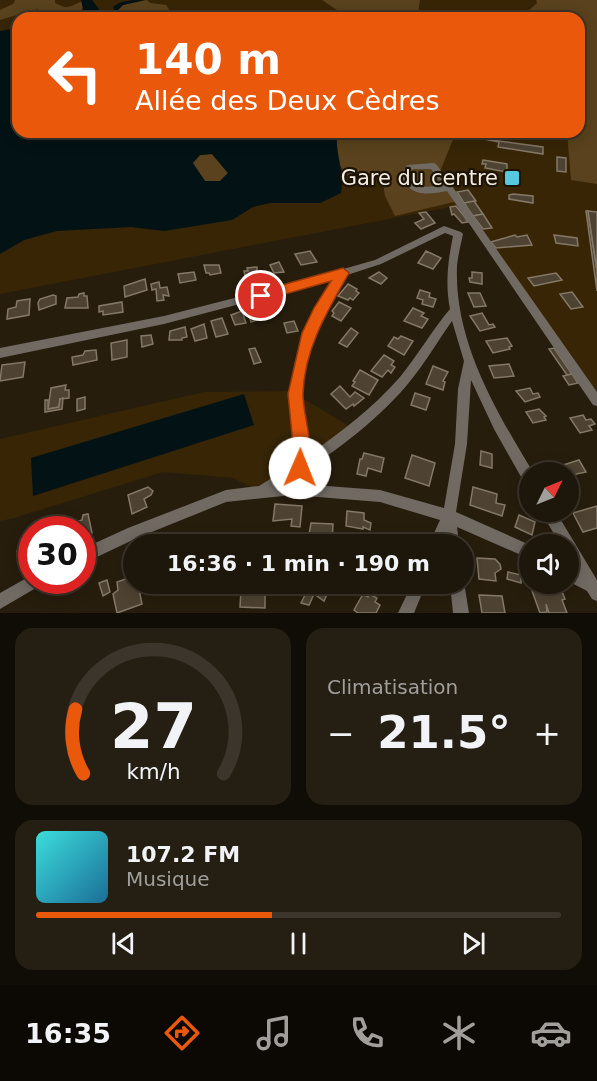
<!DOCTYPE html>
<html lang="fr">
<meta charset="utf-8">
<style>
body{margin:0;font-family:"DejaVu Sans",sans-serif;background:#251f13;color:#f1f3f6;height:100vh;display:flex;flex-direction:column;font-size:22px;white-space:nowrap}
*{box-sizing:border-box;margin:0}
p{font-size:20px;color:#a09f9c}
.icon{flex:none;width:33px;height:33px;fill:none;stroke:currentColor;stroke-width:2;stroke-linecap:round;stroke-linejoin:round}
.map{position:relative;height:613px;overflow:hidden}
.details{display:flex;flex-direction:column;gap:15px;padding:15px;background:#100c06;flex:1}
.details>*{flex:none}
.top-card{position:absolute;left:12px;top:12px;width:573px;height:126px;border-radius:18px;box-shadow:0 3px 15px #0003,0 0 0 2px #3b352b;background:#ea580c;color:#fff;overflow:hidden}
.needle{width:39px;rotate:47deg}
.fabs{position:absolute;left:519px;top:462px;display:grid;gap:12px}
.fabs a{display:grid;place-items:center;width:60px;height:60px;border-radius:50%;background:#1d160a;box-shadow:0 3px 15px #0003,0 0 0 2px #3b352b;font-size:30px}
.speed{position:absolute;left:18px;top:516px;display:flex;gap:12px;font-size:30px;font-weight:700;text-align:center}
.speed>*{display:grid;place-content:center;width:78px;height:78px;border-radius:50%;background:#1d160a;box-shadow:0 3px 15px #0003,0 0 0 2px #3b352b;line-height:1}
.speed .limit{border:9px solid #d22;background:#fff;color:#111}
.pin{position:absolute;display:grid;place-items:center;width:51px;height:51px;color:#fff;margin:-26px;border:3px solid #fff;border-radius:50%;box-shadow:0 2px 6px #0007}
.me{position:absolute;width:66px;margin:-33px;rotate:1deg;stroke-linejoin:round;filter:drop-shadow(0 0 4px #0008)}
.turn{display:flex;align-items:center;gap:21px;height:126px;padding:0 24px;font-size:27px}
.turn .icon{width:78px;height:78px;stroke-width:2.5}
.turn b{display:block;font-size:42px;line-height:51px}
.big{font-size:45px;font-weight:800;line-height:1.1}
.details .widget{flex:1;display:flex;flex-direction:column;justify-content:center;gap:9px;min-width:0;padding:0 21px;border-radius:18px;background:#251f13}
.details .dial{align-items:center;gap:0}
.dial svg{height:156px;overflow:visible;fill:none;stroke:#3b352b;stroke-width:7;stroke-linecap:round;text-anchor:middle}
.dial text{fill:#f1f3f6;stroke:none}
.song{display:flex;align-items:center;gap:18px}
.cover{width:72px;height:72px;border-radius:9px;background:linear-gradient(135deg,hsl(180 70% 55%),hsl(200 70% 35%))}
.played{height:6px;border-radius:3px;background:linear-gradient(90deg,#ea580c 45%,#3b352b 45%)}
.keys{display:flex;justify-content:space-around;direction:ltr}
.heat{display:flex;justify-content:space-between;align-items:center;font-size:33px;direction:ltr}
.details .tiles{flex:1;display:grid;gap:15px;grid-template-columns:1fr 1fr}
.widget:last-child{grid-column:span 2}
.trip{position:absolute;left:123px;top:534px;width:351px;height:60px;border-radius:30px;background:#1d160a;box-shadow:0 3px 15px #0003,0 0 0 2px #3b352b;font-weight:800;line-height:60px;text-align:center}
.tab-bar{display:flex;height:96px;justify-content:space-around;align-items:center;background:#0c0904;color:#a09f9c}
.tab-bar .icon{width:42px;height:42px}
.tab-bar .on{color:#ea580c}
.tab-bar b{font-size:27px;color:#f1f3f6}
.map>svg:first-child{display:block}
</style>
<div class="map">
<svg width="597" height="613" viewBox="0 0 597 613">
<rect width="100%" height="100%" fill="#271d0d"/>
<g fill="#372506" fill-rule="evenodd">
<path d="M0 0H597V394L587 378 579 376 461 205 0 294ZM18 18H579V132H18Z"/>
<polygon points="291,391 354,429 261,492 233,478 163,472 11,519 0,521 0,439 204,392"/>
</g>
<g fill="#59421d">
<path d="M15 0H55V3C68 9 68 8 82 1L83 8 74 18H20L35 13 38 9 0 20V10L13 4Z"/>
<polygon points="147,0 150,3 166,5 172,14 185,14 192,18 161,18 118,10 123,5"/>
<polygon points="322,0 420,0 418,14 439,18 349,18"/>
<polygon points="536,0 597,0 597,184 571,180 567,132 579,132 579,18 532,18 524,15 537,3"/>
<path d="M337 132H352L358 138 364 132H456L439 174 458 201 395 216 385 196 382 176 349 177C336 165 335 150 337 132Z"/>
<polygon points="212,154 228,173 220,181 205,181 192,163 200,155"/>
</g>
<g fill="#021215" fill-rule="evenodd">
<path d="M81 0H92L101 12H115L113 7C121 0 133 0 144 0L123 5 118 10 135 11 161 18H74L83 9Z"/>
<path d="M18 28V132H337C335 155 345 171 341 193L320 203H270L253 207 232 220 164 231 131 227 57 231 24 240 0 254V31ZM212 154 228 173 220 181H205L193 163 200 155Z"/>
<polygon points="244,394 254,425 33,496 31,458"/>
</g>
<g fill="#4e4232" stroke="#847866" stroke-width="1.5">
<polygon points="484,139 543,147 543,154 498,147 499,142"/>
<polygon points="557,157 566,158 566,172 557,171"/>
<polygon points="483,160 507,164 507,172 485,168 486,164 482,164"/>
<polygon points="468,190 476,201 464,203 457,192"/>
<polygon points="513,194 533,196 533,203 509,199 509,195"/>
<polygon points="474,201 483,214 473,216 464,203"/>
<polygon points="456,206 464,216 468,222 462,223 454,214 452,215 450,207"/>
<polygon points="586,211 588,211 597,271 597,291"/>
<polygon points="588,211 597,212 597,271"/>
<polygon points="426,212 435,223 421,229 415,223 424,219 419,213"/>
<polygon points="483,214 492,228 483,229 473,216"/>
<polygon points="515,235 517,237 527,235 532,245 496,248 491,242"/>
<polygon points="554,235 577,238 578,246 556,243"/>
<polygon points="310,251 317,262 301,265 295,254"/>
<polygon points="426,251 441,258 433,269 418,263"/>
<polygon points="279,262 284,272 274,273 270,265"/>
<polygon points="204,265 219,265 221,273 210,275 209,273 206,273"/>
<polygon points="257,267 257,279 253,277 246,280 244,271 248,271 247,268"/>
<polygon points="194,272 196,280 180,283 178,274"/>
<polygon points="379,272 387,278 381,284 369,278"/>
<polygon points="472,272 482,273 482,284 470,282 469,278 472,278"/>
<polygon points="556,273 562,280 534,286 528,278"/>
<polygon points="145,279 147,290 125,297 124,286"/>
<polygon points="159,282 160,288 167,287 169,296 163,295 164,300 157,301 156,289 152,290 151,284"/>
<polygon points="348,284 357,289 356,291 359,293 353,300 350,298 348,300 338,296"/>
<polygon points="420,290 430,293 429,297 436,299 433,307 422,304 423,300 417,298"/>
<polygon points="572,292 583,307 571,309 560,294"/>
<polygon points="84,293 84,296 87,296 88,308 65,308 67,298 78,297 79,294"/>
<polygon points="468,293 480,293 486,306 474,307"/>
<polygon points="53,295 56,296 56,304 39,310 38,303 40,299"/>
<polygon points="30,299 29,315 7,319 8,309 16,307 17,301"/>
<polygon points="122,302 123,312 103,315 103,311 99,312 99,306"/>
<polygon points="339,302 351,308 341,321 332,316 334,313 332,311"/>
<polygon points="413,308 424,313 421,316 428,319 422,328 404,321"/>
<polygon points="263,309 267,317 251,322 248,313"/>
<polygon points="242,311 246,323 235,325 231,315"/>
<polygon points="482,313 489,325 493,324 495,327 480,331 470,316"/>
<polygon points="222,318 228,334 216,337 211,321"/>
<polygon points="294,321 298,331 287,333 284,323"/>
<polygon points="204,324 207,338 195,341 191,329"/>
<polygon points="185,327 187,337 182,338 182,340 169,340 170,331"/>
<polygon points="351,328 358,333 347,347 339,343"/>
<polygon points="151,335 153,344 142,347 141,336"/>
<polygon points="401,336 413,341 404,355 388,346 394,337 398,339"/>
<polygon points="507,338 512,346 509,347 510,349 493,353 486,341"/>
<polygon points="127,340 127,357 112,360 111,343"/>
<polygon points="255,348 261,362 254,364 249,349"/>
<polygon points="554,348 572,374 567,375 549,349"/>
<polygon points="96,350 97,360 73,365 72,357 83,355 85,351"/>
<polygon points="384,355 394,361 391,365 395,367 391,373 388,370 382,377 371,371"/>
<polygon points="25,362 23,377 0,381 2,365"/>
<polygon points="509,364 514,376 494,378 489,366"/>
<polygon points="433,366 448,372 443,381 445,382 443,390 426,384"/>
<polygon points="360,370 378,380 369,395 352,386 355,382 353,381"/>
<polygon points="572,374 578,383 569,385 563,376"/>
<polygon points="66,385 65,390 69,390 69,398 60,399 59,407 48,409 51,388"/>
<polygon points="340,386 350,397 355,392 364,398 354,406 353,404 346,409 331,394"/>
<polygon points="530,388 533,394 538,393 540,397 525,402 516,391"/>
<polygon points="415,393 430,398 426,410 411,405"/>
<polygon points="85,397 85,409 77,411 77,399"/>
<polygon points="63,398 62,409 45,412 45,400 48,400 48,409 59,407 60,399"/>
<polygon points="539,409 546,416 544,417 546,420 533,423 526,412"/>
<polygon points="583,415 586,420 591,419 595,424 589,426 592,430 580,433 570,418"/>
<polygon points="481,451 492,454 492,468 480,465"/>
<polygon points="364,453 384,458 381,472 368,468 366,476 357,474 360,459 362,459"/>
<polygon points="412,455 435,463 429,486 405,478"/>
<polygon points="579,460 586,472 572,475 568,472 545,472 541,466 554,463 557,467"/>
<polygon points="148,487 153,491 151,495 144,499 147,507 132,514 128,495"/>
<polygon points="473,487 497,494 496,503 505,505 502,516 470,505"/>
<polygon points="275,504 302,506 300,527 291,526 292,519 273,521"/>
<polygon points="597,506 597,528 583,532 573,513"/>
<polygon points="347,511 364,513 364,520 371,523 370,530 363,527 363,529 346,526"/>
<polygon points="88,514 92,533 82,536 82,530 63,530 62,527 82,520 83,515"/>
<polygon points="519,515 535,522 532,535 515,527"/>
<polygon points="311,523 333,524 332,542 308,540"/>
<polygon points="385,533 404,544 403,544 384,543"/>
<polygon points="196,534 198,542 203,544 179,544 178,541"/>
<polygon points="32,540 32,561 18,562 17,551 25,547 26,542"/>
<polygon points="477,558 495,559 500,564 501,569 495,573 496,581 479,579"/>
<polygon points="508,572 521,575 521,583 507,579"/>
<polygon points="134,576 134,584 138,584 142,604 117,613 113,594 118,590 117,582"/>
<polygon points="107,580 110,592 103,596 99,583"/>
<polygon points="319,584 330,588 324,601 314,594"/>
<polygon points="555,584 558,590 561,589 565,599 562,600 567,613 549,613 546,604 547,612 540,613 531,588"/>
<polygon points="308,589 315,592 309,605 301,603"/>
<polygon points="241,590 265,595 265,608 240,607"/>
<polygon points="363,594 368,597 369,594 377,598 375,602 380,605 376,613 358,613 354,610"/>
<polygon points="479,595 502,596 505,613 482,613"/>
</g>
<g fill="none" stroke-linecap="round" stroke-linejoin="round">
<g fill="#706a63" fill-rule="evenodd">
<path d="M433 163 436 164 452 186 597 392V406L593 405 447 191C426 195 409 197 401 174L407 165ZM413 169H431L443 186 420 187 412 181 409 174Z"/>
<path d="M444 226 461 232 463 234C461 244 458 255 457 266 454 341 496 411 533 472H530V486L525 484 494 429 471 380 467 444 456 512 530 545V559L457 527 459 544H445V541L443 544H429L440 520 380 502 293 495 226 502 137 538 82 564V549L128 528 226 490 259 486 294 464V430L290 398 295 361 313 315 334 279 164 324 0 358V348L164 316 301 281 375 260ZM445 233 453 236C448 260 445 284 450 309 432 330 418 355 400 377 373 408 340 433 307 456 307 435 302 415 302 395 303 351 324 311 347 275L381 264ZM452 321 464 361 458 389 455 444 444 508 380 490 287 483C330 455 373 425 407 385 424 365 437 342 452 321Z"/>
<polygon points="541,512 556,512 597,580 597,601 592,599 587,591 568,581 568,566 573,568 568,560 568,544 560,544"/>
<polygon points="32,575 32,580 43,580 41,585 0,609 0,593"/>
<polygon points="464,582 469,613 453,613 450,584 464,584"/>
<polygon points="412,584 426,584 414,613 398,613"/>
</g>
</g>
<path fill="#ea580c" stroke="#983908" stroke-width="1.5" d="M343 268 349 273C328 310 304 349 303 394 303 419 317 449 306 473L300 475 294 473 292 468V434L288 394 302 333 314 308 331 281 261 301 255 296 257 292Z"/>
<rect fill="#56c9e1" stroke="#1d1305" stroke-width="2" x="504" y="170" width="16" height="16" rx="3"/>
<g text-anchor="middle" stroke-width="4.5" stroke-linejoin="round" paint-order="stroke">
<g font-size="21" fill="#f4ede3" stroke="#1d1305" text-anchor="end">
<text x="498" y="185">Gare du centre</text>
</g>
</g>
</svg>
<div class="fabs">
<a><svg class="needle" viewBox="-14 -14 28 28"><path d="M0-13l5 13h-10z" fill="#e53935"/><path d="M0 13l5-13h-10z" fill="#a09f9c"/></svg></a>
<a><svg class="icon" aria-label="sound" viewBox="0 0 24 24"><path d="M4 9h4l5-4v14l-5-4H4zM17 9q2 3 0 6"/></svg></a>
</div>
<div class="speed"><div class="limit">30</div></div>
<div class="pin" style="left:261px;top:296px;background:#d93025"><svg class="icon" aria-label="arrive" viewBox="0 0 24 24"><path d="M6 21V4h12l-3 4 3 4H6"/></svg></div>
<svg class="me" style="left:300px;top:468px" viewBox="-20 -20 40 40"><circle r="19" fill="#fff"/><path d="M0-13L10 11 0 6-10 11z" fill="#ea580c"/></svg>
<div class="trip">16:36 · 1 min · 190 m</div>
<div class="top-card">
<div class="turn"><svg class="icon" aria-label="left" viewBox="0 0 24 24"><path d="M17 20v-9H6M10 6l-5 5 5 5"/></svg><div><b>140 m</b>Allée des Deux Cèdres</div></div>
</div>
</div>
<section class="details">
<div class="tiles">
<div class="widget dial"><svg viewBox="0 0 100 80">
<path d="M14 69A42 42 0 1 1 86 69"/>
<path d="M14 69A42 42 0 0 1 10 36" stroke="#ea580c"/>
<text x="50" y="56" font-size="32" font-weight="700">27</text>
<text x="50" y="72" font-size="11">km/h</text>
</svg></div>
<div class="widget"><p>Climatisation</p>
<div class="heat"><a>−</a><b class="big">21.5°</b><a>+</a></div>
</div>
<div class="widget">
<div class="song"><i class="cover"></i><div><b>107.2 FM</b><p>Musique</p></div></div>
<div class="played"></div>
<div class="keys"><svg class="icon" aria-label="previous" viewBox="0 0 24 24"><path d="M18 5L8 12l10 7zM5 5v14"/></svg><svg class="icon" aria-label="pause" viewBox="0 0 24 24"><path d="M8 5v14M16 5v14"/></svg><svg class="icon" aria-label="next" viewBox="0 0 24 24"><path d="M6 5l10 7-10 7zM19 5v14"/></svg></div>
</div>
</div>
</section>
<nav class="tab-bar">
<b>16:35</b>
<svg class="icon on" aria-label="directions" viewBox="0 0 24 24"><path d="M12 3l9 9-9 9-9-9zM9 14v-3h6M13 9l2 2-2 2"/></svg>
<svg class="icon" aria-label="music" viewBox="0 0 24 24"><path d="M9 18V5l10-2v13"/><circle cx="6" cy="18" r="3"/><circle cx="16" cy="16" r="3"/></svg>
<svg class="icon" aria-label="phone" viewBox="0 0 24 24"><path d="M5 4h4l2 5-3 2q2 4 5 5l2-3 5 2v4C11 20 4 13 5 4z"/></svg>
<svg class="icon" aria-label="climate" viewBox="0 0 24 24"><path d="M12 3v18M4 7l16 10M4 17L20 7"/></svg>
<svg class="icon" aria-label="car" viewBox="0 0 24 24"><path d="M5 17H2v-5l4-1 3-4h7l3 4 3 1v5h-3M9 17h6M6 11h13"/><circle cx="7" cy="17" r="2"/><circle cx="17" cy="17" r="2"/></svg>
</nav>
